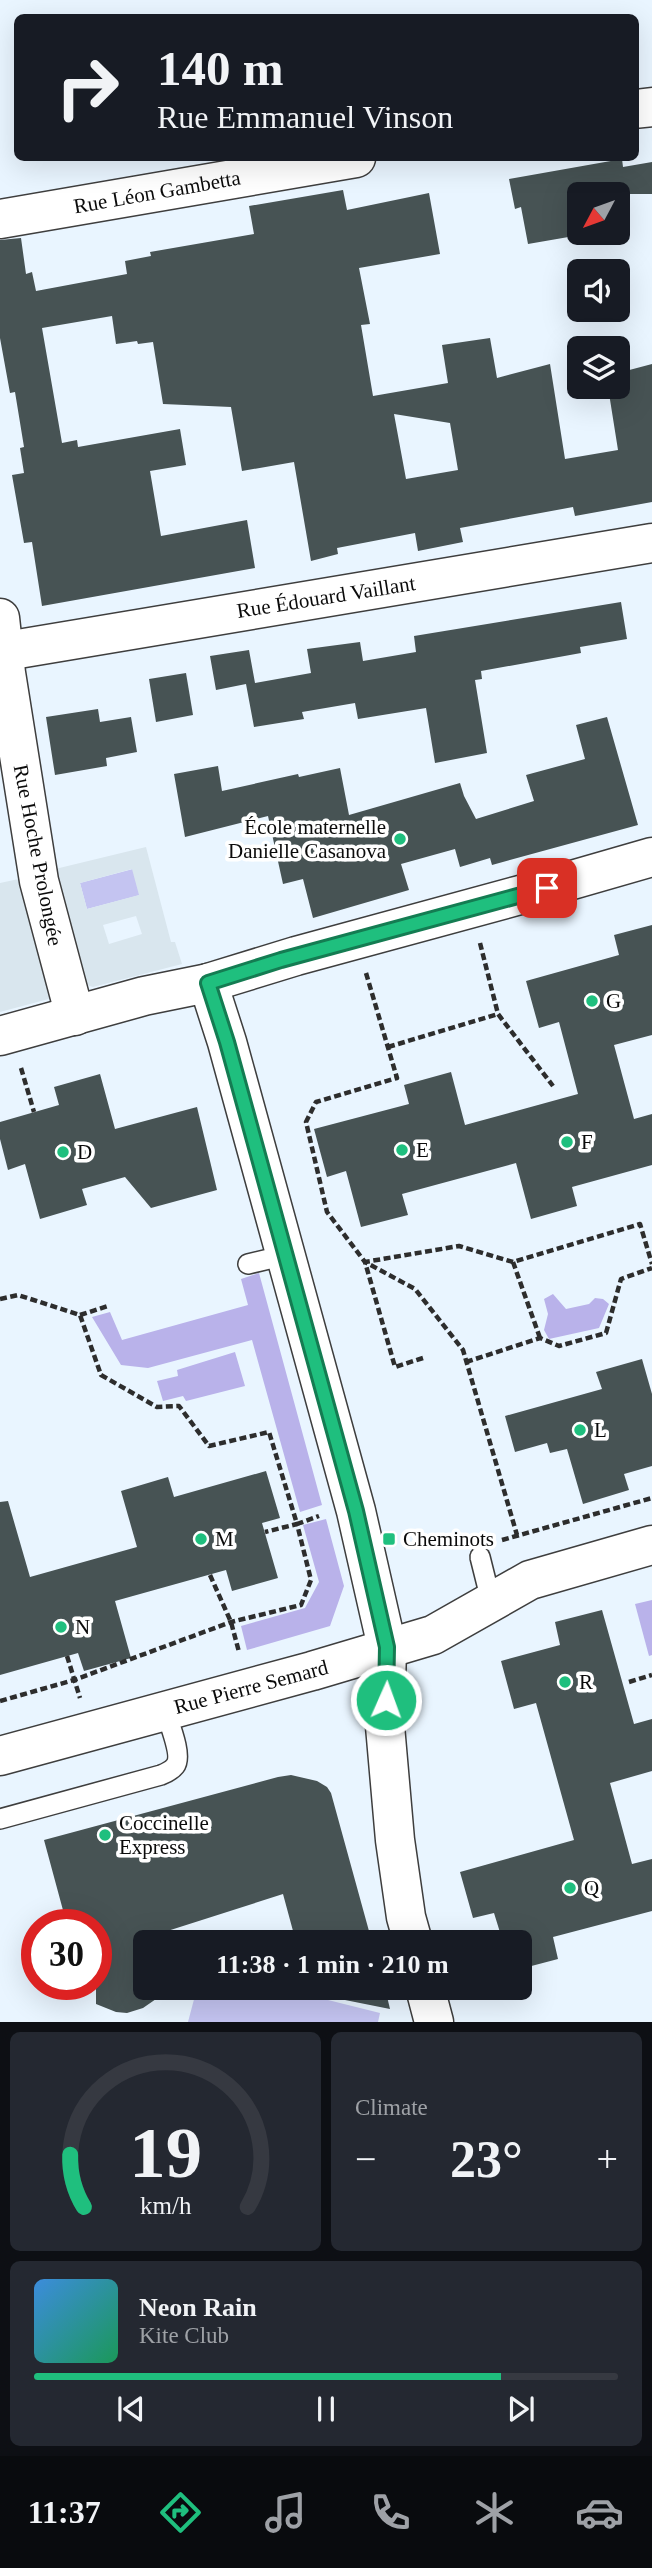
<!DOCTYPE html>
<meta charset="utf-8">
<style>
body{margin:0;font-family:"Times New Roman",serif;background:#242831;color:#f1f3f6;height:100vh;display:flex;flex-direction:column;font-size:26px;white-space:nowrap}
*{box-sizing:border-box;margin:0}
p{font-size:23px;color:#9ea1a6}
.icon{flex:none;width:38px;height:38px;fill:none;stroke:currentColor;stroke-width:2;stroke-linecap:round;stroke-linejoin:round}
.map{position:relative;height:2022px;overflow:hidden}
.side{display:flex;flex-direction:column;gap:10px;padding:10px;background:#0d0f14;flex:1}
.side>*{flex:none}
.guide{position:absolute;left:14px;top:14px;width:625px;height:147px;border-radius:10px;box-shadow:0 7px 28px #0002;background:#171b24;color:#f1f3f6;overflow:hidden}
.needle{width:46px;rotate:229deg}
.controls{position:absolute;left:567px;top:182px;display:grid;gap:14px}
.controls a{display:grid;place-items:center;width:63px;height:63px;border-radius:10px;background:#171b24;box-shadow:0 7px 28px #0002;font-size:35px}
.speed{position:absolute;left:21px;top:1909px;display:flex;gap:14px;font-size:35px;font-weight:700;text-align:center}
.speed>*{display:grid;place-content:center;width:91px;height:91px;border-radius:50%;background:#171b24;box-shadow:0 7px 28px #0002;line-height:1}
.speed .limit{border:10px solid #d22;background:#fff;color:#111}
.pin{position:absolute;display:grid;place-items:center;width:60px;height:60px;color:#fff;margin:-30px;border-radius:14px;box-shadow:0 4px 10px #0006}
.me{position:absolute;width:77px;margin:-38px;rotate:2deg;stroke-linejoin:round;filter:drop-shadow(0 0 5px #0008)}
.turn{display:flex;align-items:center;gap:24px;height:147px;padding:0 28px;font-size:32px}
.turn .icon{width:91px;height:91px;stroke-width:2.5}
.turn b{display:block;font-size:49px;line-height:60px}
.big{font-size:52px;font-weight:600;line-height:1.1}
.side .widget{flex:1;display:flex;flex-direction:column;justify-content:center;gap:10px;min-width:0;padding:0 24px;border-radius:10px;background:#242831}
.side .dial{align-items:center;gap:0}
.dial svg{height:182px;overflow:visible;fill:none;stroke:#363941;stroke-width:7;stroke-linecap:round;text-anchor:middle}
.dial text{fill:#f1f3f6;stroke:none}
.song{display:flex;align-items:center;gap:21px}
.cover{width:84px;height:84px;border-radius:10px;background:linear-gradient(135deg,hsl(210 70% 55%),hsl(150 70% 35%))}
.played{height:7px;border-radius:4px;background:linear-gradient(90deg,#1fbf7e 80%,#363941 80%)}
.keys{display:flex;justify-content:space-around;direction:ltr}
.heat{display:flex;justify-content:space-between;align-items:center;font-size:38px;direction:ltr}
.side .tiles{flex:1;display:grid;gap:10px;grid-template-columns:1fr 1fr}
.widget:last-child{grid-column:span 2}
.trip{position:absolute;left:133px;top:1930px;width:399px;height:70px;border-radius:10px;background:#171b24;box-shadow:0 7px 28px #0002;font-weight:600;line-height:70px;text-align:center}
.menu{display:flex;height:112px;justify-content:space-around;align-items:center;background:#090b0e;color:#9ea1a6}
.menu .icon{width:49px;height:49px}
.menu .on{color:#1fbf7e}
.menu b{font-size:32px;color:#f1f3f6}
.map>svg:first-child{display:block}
</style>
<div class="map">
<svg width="652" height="2022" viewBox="0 0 652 2022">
<rect width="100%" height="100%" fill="#e9f5ff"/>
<g fill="#b9b2ea">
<polygon points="259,1273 322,1505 300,1512 252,1340 148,1368 121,1365 92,1317 110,1312 122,1340 248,1305 241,1279"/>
<polygon points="553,1294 566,1309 589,1304 595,1298 603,1299 609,1304 599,1328 549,1339 544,1330 548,1314 544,1299"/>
<polygon points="235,1352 245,1386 186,1401 183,1396 163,1401 157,1381 178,1376 177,1370"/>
<polygon points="326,1519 344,1586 330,1626 247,1650 241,1626 305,1608 319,1582 303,1525"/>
<polygon points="652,1600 652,1655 649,1656 635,1604"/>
</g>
<g fill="#c4c4f1">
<polygon points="133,869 140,895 87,909 80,883"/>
<polygon points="197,1988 280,1988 380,2013 378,2022 188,2022"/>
</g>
<g fill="#d9e6ee" fill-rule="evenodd">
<path d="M146 847 171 942H175L182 964 93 987 80 983 47 871ZM132 869 139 895 87 909 80 883ZM136 916 142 934 109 944 103 925Z"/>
<polygon points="28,877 56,997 0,1012 0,883"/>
</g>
<g fill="#475354" fill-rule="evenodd">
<polygon points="622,159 623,167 652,162 652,194 573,194 580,235 528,244 521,207 515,209 509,179"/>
<path d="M343 190 347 210 429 193 440 254 359 268 370 324 361 325 373 396 448 383 442 345 490 338 497 378 550 364 565 459 618 450 608 387H618V373L652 364V502L575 516 573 507 460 528 463 542 418 551 415 533 337 548 338 554 311 561 294 462 242 471 231 407 163 404 153 342 138 344 137 341 116 344 112 316 42 328 62 443 77 440 78 447 180 429 186 465 150 471 161 536 247 520 255 568 42 606 32 542 24 543 12 475 24 473 20 448 24 447 15 392 10 393 0 338V240L21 238 26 274 32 272 36 291 127 274 125 261 151 256 150 252 254 234 249 206ZM394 414 450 423 458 470 406 479Z"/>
<polygon points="621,602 627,639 580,647 581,653 481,671 482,679 475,680 487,753 435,763 426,708 358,719 355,703 302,712 304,719 254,727 246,684 216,690 210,656 249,650 255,683 311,673 307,649 360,642 363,661 416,652 414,636"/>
<polygon points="186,673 193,715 156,722 149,679"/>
<polygon points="98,709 100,722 131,717 137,752 106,758 107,766 55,775 46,717"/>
<polygon points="607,717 638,825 492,865 490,858 460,867 455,849 401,864 409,890 313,918 303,879 283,884 268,816 185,837 174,774 218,766 222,791 298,774 299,777 340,768 349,815 460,783 464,796 476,819 534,801 526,775 585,759 576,725"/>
<polygon points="652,925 652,1035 614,1045 634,1119 652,1114 652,1165 572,1187 577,1206 531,1219 516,1163 402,1194 408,1215 361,1227 346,1171 327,1177 314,1129 409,1104 404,1085 451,1072 465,1125 578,1094 559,1022 539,1028 526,981 619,955 614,935"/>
<polygon points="100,1074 115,1129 197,1107 217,1190 151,1208 125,1177 82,1189 87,1205 40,1219 25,1164 8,1170 0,1139 0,1122 59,1105 54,1087"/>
<polygon points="642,1359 652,1394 652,1466 624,1474 629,1490 583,1504 567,1449 550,1453 547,1443 515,1452 505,1416 602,1389 596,1372"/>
<polygon points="266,1471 280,1518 262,1523 278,1578 232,1591 226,1570 115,1601 131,1658 84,1671 78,1653 0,1675 0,1502 8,1501 30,1577 137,1547 121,1491 168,1477 174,1497"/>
<polygon points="602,1610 634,1724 652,1719 652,1771 610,1783 632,1864 652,1859 652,1911 553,1937 558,1959 520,1969 520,1942 503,1942 494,1913 473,1918 460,1872 574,1840 536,1703 514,1709 501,1661 560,1645 555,1622"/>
<polygon points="291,1775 317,1781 327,1787 331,1793 372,1942 296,1942 283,1894 158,1934 160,1942 145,1942 145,1988 161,1988 156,1999 143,2008 127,2013 116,2012 96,2004 96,1925 67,1925 44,1840 278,1777"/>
<polygon points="309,1988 385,1988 390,2009 310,1993"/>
</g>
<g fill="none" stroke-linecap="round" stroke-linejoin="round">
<defs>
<g id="service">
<polyline points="248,1264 286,1255"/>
<polyline points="480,1557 491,1601"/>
<path d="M0 1819 161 1775C166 1773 172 1770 175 1766 183 1756 169 1723 165 1710"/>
</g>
<g id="minor">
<polyline points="635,109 652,107"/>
<polyline points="0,219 356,158"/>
<polyline points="0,618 6,673 39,881 75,1016"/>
<polyline points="0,652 652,543"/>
<polyline points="208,983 227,1042 356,1511 387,1647 385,1726 395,1840 406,1917 413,1942"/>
<polyline points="0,1036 144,996 208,983 296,956 520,895 652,857"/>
<polyline points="0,1756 312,1671 433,1635 530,1580 652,1545"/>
<polyline points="425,1988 434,2022"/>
</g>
</defs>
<use href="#service" stroke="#3e3e3e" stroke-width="22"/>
<use href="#minor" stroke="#3e3e3e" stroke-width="41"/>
<g stroke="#2d2d2d" stroke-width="4.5" stroke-dasharray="7 3.5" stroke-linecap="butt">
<polyline points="480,943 498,1014 553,1086"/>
<polyline points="366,973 397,1078 316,1102 306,1122 327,1212 365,1262 415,1289 463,1350 517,1535"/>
<polyline points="388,1047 498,1014"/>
<polyline points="21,1068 34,1112"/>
<polyline points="513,1262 540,1338"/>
<polyline points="0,1299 18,1295 80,1315 101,1375 157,1407 179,1406 209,1446 269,1432 297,1524 319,1516"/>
<polyline points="80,1315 108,1306"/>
<polyline points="423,1358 395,1367 365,1262 459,1246 513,1262 640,1224 652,1264"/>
<polyline points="466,1362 540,1338 559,1346 606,1333 621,1279 652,1268"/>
<polyline points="502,1540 652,1498"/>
<polyline points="210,1575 231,1622 239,1652"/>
<polyline points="67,1656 80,1698"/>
<polyline points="629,1682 652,1675"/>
<polyline points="0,1701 74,1680 231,1622 301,1605 311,1580 297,1524 265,1532"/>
</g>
<use href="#service" stroke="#fff" stroke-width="19"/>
<use href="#minor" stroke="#fff" stroke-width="38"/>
</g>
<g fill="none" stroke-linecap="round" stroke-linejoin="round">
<defs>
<polyline id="route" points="386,1700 387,1647 356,1511 227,1042 208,983 281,960 547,888"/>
</defs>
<use href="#route" stroke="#147c52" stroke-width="18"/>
<use href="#route" stroke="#1fbf7e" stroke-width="12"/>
</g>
<g fill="#1fbf7e" stroke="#fff" stroke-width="2.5">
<circle cx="400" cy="839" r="7"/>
<circle cx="592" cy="1001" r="7"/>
<circle cx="567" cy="1142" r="7"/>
<circle cx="402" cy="1150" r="7"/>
<circle cx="63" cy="1152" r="7"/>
<circle cx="580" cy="1430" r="7"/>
<circle cx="201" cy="1539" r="7"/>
<rect x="382" y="1532" width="14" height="14" rx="3.5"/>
<circle cx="61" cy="1627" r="7"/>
<circle cx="565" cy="1682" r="7"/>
<circle cx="105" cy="1835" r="7"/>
<circle cx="570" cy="1888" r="7"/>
</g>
<g text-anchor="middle" stroke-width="7" stroke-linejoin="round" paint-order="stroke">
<g font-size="21" fill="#0b0b0b" stroke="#fff">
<text transform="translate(157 192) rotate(-10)" y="7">Rue Léon Gambetta</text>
<text transform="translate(326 597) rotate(-9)" y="7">Rue Édouard Vaillant</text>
<text transform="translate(38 855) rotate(79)" y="7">Rue Hoche Prolongée</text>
<text transform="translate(251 1687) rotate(-15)" y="7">Rue Pierre Semard</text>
</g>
<g font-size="21" fill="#0b0b0b" stroke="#fff" text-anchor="start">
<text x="386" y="834" text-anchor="end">École maternelle<tspan x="386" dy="24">Danielle Casanova</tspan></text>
<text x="606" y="1008">G</text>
<text x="581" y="1149">F</text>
<text x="416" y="1157">E</text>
<text x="77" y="1159">D</text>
<text x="594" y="1437">L</text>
<text x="215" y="1546">M</text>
<text x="403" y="1546">Cheminots</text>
<text x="75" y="1634">N</text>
<text x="579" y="1689">R</text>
<text x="119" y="1830">Coccinelle<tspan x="119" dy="24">Express</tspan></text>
<text x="584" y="1895">Q</text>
</g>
</g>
</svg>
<div class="controls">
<a><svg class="needle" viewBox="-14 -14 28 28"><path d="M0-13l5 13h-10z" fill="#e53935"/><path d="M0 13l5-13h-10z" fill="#9ea1a6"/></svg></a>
<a><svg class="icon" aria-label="sound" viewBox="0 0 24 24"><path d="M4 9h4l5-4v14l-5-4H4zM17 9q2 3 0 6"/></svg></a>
<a><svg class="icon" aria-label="layers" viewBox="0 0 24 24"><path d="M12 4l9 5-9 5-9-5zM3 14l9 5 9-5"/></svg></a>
</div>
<div class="speed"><div class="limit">30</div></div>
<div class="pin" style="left:547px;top:888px;background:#d93025"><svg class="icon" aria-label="arrive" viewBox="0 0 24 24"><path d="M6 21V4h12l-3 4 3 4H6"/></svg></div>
<svg class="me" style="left:386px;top:1700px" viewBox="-20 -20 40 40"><circle r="17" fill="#1fbf7e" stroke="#fff" stroke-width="3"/><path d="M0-11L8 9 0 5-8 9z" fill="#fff"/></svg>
<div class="trip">11:38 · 1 min · 210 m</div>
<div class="guide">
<div class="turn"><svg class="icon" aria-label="right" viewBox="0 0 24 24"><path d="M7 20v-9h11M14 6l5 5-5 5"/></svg><div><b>140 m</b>Rue Emmanuel Vinson</div></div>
</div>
</div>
<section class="side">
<div class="tiles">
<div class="widget dial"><svg viewBox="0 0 100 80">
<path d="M14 69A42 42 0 1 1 86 69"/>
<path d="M14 69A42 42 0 0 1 8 46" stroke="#1fbf7e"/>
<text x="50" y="56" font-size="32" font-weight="700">19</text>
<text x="50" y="72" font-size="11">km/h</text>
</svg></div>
<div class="widget"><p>Climate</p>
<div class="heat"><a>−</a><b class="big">23°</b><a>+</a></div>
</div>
<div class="widget">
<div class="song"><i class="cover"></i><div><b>Neon Rain</b><p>Kite Club</p></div></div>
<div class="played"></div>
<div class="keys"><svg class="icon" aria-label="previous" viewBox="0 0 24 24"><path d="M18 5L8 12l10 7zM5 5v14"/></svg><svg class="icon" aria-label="pause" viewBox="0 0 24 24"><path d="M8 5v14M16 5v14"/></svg><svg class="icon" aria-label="next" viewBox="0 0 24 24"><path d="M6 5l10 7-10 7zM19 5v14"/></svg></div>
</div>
</div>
</section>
<nav class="menu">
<b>11:37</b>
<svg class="icon on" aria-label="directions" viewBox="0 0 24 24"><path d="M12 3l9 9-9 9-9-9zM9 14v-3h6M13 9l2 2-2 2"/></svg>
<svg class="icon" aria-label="music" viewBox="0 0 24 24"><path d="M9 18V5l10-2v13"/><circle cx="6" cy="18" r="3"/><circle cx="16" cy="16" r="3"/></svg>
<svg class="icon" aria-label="phone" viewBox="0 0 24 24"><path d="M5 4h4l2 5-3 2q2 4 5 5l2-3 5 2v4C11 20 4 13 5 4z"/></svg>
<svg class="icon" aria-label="climate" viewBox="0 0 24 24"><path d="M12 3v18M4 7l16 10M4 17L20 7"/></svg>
<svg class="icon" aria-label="car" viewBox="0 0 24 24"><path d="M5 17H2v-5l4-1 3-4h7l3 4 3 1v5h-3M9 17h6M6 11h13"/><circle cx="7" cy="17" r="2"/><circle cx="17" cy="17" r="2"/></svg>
</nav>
